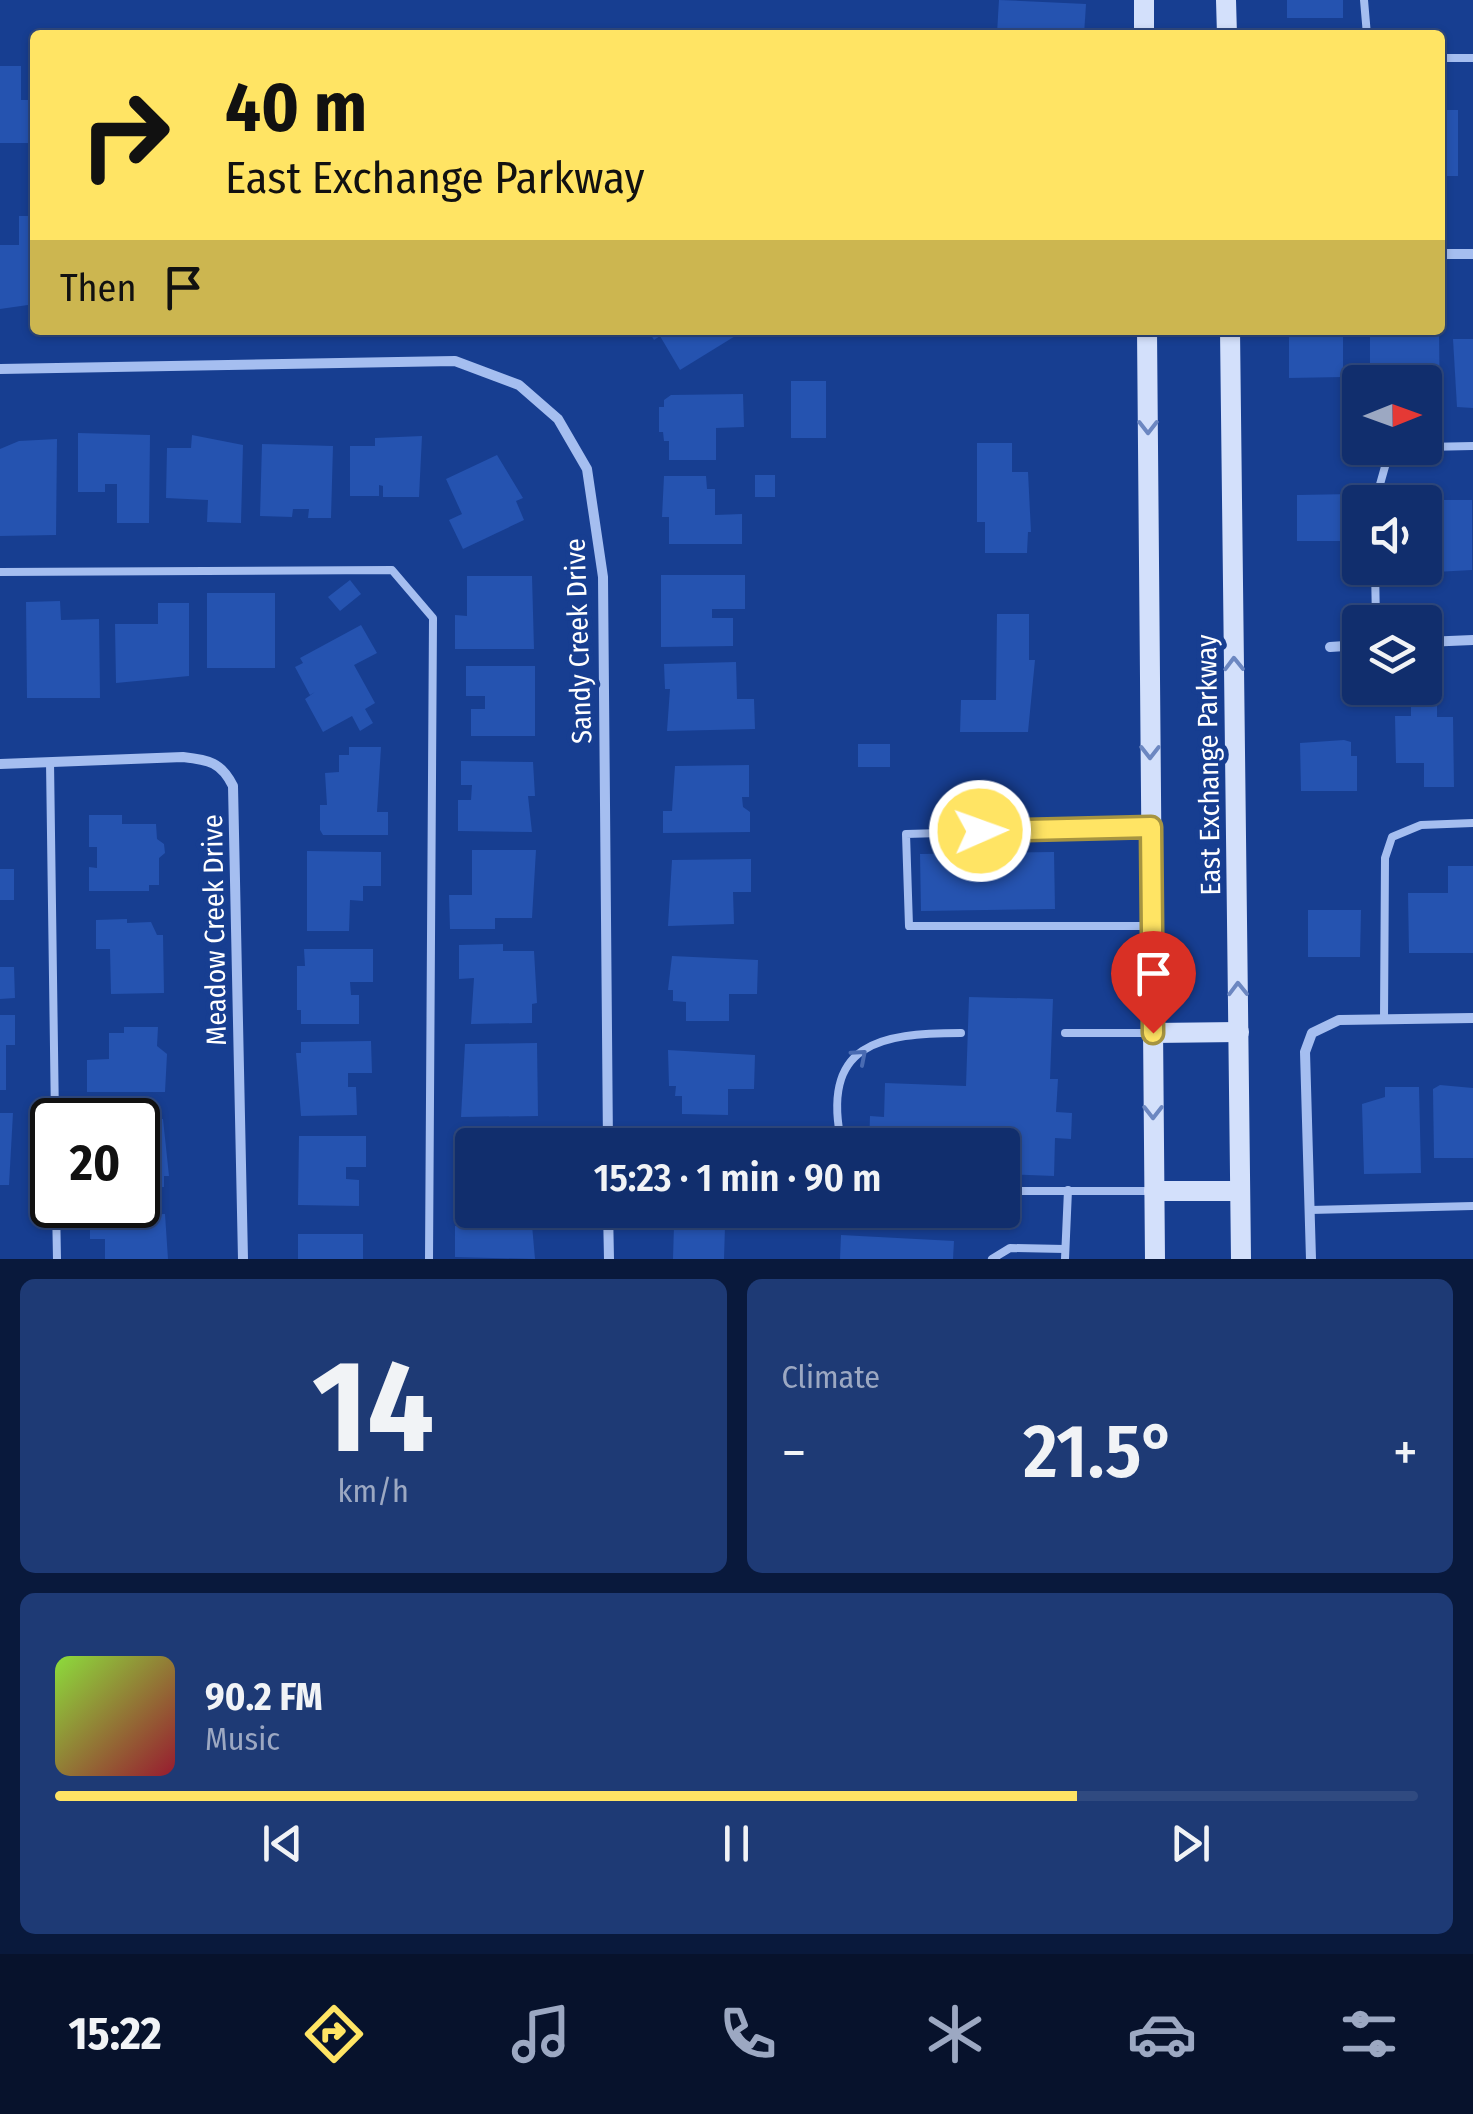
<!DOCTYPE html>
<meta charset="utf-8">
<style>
body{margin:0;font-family:"Fira Sans Condensed",sans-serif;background:#1e3a75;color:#f1f3f6;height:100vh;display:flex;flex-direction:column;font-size:38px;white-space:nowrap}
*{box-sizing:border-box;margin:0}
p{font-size:32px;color:#9ca8c2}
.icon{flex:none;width:55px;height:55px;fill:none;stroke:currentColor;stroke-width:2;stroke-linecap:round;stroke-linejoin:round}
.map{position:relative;height:1259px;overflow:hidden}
.sheet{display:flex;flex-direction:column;gap:20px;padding:20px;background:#09193c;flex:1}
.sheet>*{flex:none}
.hud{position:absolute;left:30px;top:30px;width:1415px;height:305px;border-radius:10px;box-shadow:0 2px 8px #0004,0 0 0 2px #304a80;background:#ffe464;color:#111;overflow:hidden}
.needle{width:65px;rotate:89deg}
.tools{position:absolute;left:1342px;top:365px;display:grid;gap:20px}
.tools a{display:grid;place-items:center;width:100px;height:100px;border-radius:10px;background:#112e6d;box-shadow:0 2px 8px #0004,0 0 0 2px #304a80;font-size:50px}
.speed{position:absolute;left:30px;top:1098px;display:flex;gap:20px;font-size:50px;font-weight:700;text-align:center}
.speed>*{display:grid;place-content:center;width:130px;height:130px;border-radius:50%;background:#112e6d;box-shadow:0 2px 8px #0004,0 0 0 2px #304a80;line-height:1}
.speed .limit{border:5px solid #111;border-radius:15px;background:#fff;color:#111}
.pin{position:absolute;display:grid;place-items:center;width:85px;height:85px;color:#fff;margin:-102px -42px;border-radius:50% 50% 50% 0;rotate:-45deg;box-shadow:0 0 10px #0007}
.pin .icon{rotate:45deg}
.me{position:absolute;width:110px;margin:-55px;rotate:88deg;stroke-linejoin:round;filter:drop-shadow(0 0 8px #0008)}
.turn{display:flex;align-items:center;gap:35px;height:210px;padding:0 30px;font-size:45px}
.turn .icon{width:130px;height:130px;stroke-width:2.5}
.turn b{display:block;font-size:70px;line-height:85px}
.then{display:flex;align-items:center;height:95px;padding:0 30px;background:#0003;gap:20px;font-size:38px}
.big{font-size:75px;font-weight:600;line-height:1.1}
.sheet .tile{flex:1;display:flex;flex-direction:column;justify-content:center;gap:15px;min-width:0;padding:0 35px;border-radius:15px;background:#1e3a75}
.sheet .dial{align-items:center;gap:0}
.dial b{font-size:130px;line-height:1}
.song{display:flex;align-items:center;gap:30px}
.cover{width:120px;height:120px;border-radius:15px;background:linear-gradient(135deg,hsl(90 70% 55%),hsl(350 70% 35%))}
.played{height:10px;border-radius:5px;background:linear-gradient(90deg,#ffe464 75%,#304a80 75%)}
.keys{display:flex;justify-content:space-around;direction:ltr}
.heat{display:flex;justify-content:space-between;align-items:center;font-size:55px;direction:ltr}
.sheet .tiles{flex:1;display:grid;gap:20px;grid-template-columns:1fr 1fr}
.tile:last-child{grid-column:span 2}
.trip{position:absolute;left:455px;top:1128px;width:565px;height:100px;border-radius:10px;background:#112e6d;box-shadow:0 2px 8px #0004,0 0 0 2px #304a80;font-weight:600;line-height:100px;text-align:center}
.dock{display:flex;height:160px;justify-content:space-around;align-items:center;background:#07122c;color:#9ca8c2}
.dock .icon{width:70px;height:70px}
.dock .active{color:#ffe464}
.dock b{font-size:45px;color:#f1f3f6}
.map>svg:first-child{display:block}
</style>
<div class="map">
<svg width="1473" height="1259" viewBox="0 0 1473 1259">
<rect width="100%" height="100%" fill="#173e91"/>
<g fill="#2553b0">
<polygon points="999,0 1086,4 1084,35 997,33"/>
<rect x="1287" y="0" width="56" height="18"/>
<polygon points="0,66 21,66 21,100 35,100 35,143 0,143"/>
<rect x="1440" y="110" width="18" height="66"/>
<polygon points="19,216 35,216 35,304 0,309 0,245 19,245"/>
<polygon points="648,330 745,330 680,370 660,336 654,340"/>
<polygon points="1302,330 1343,334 1343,377 1289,378 1289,335 1302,335"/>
<polygon points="1370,330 1439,330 1440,415 1425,415 1425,382 1370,382"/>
<polygon points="1453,339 1473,339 1473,408 1457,407"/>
<rect x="791" y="381" width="35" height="57"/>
<polygon points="743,394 744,427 716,428 716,460 669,460 669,441 664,441 663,432 659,432 659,407 664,407 664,400 671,395"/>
<polygon points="78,433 150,435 149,523 117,523 117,484 105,484 105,492 78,492"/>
<polygon points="192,435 243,445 241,523 207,522 208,500 166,498 167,448 191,448"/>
<polygon points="422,436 419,497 383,497 383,486 379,485 379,496 350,496 350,446 375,446 375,438"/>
<polygon points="57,439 56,535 0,536 0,449 19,441"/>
<polygon points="977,443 1012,443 1012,472 1028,472 1031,532 1028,532 1027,553 985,553 985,522 977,522"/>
<polygon points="262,444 333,446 331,518 308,518 309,509 293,509 292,517 260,516"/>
<polygon points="497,455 523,498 516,501 524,520 463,549 449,520 462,514 446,479"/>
<rect x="755" y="475" width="20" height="22"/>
<polygon points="664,476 706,476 707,489 715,489 715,515 742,514 742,544 669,544 669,517 662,517"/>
<polygon points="1353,494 1353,526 1347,526 1347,541 1297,541 1297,495"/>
<polygon points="1444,500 1472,500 1472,570 1417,573 1417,568 1425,568 1425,525 1444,524"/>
<polygon points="661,575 745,575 745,609 712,609 712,618 733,618 733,646 661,647"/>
<polygon points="467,576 532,576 534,649 455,649 455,615 467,616"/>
<polygon points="350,580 361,594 340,611 328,597"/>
<rect x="207" y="593" width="68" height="75"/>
<polygon points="60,601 61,620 99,619 100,698 27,698 26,602"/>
<polygon points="158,603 189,603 189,676 116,683 115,624 158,624"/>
<polygon points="997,614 1029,614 1029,660 1035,660 1028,732 960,732 961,700 996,700"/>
<polygon points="361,625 377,653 354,665 375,703 365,709 373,723 360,731 352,716 323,732 305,699 315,692 310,695 295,667 303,663 300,658"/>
<polygon points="736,662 737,699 754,699 755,729 667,731 670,689 665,689 664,664"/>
<polygon points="466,666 535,666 535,736 471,736 471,709 485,709 485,696 466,696"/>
<polygon points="1411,706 1437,706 1437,717 1453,717 1454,787 1424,787 1424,763 1396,763 1395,716 1411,716"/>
<polygon points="1344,740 1351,742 1351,756 1357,756 1357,791 1301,791 1300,743"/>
<rect x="858" y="744" width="32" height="23"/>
<polygon points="349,747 381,747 377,812 388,812 388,835 323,835 320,830 320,805 327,805 325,773 339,772 339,755 349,755"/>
<polygon points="461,761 533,762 535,796 528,796 532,832 458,831 458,800 471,800 472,785 461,785"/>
<polygon points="749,765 749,797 742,797 743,807 750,812 750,832 663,833 663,811 672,811 675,766"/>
<polygon points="89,815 122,815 122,824 156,824 157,839 164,844 165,853 159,858 159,885 149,885 149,891 89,891 89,867 97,868 97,847 89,847"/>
<polygon points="472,850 536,850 532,918 495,918 495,929 450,929 449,895 472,895"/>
<polygon points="307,851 381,852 381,886 363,886 363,901 350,900 349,931 307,931"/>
<polygon points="1054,852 1055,909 921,911 920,854"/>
<polygon points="751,859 751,892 733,892 734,924 668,926 672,860"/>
<polygon points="1448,866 1473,866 1473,953 1409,953 1408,893 1448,893"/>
<rect x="0" y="869" width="14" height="31"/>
<polygon points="1308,910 1361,910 1360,957 1308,957"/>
<polygon points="127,919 127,923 151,922 157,935 163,935 164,993 111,994 110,949 96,949 96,920"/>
<polygon points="503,944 503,951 534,951 537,1003 532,1004 532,1023 471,1024 474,978 459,979 459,945"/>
<polygon points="304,949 373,949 373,982 350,982 351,995 359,995 359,1024 301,1024 301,1010 297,1010 297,966 305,966"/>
<polygon points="672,956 758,960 757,994 729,994 729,1021 686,1021 686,1002 673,1001 673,990 668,990"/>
<polygon points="0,967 14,967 15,998 0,999"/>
<polygon points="969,997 1053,999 1050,1079 1058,1079 1056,1112 1072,1113 1071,1139 1055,1138 1054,1176 1002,1174 1002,1145 869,1145 870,1116 884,1117 885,1083 966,1086"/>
<polygon points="0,1015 15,1015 15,1045 6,1045 6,1090 0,1090"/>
<polygon points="124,1027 158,1027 157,1046 167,1054 165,1092 87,1092 87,1060 109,1059 109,1033 124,1033"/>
<polygon points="371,1041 372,1073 348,1073 348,1087 356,1087 357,1115 301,1116 296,1053 301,1053 301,1042"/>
<polygon points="537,1043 538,1116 461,1117 465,1044"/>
<polygon points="668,1050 755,1055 754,1089 728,1089 728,1115 682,1114 682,1096 675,1096 676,1086 669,1086"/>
<polygon points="1440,1085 1473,1088 1473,1158 1434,1158 1433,1089"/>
<polygon points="1385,1087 1419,1087 1421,1173 1364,1174 1362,1104 1385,1097"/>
<polygon points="0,1113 13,1113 9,1185 0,1185"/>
<polygon points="138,1119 163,1119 169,1176 164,1176 164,1187 138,1188"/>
<polygon points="472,1134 534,1134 534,1145 473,1145"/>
<polygon points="299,1136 366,1136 366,1167 346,1167 346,1179 359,1180 359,1206 298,1205"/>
<polygon points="90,1208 134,1208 134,1215 165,1214 168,1259 105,1259 105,1239 90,1239"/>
<polygon points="532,1225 535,1259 455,1257 455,1226"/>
<polygon points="674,1225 725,1226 724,1259 673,1259"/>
<rect x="298" y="1234" width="65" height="25"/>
<polygon points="841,1235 954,1241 953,1259 840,1259"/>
</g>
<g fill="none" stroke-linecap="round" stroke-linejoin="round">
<g stroke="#a5bef0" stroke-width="8">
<polyline points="1364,0 1367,35"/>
<polyline points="1440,58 1473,58"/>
<polyline points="1425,447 1473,446"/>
<polyline points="1375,502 1388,456 1421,448"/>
<polyline points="1375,568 1376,622"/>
<polyline points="0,572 392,570 433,618 429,1259"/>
<polyline points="50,762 55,1120"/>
<polyline points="1148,926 909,926 906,834 1151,827"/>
<polyline points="1384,1020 1385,858 1392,837 1421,825 1473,823"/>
<polyline points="1065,1033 1151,1033"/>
<path d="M842 1145C819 1043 880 1033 961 1033"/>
<polyline points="1002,1191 1153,1191"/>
<polyline points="56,1205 57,1259"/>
<polyline points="1310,1210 1473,1206"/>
<polyline points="992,1259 1010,1248 1065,1249"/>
<polyline points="1065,1259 1068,1190"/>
</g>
<g stroke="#a5bef0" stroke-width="10">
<polyline points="1440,254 1473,254"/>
<polyline points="0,369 455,361 519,385 558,419 587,469 603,577 608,1145"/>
<polyline points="1425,642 1473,640"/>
<polyline points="1330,647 1360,645"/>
<path d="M0 764 183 757C209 760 221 762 233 786L243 1259"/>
<polyline points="608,1210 609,1259"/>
<polyline points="1311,1259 1305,1052 1312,1033 1339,1020 1473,1018"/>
</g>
<g stroke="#d3e0fb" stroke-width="20">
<polyline points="1144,0 1144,35"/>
<polyline points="1226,0 1227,35"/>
<polyline points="1147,330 1155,1259"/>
<polyline points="1230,330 1241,1259"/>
<polyline points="1153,1033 1239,1032"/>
<polyline points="1154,1191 1240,1191"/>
</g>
</g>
<defs><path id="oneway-chevron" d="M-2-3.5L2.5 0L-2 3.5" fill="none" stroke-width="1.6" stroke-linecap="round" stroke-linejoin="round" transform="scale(2.5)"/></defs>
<g stroke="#6c87c1">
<use href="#oneway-chevron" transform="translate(1148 427) rotate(90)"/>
<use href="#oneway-chevron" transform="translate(1234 664) rotate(-91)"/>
<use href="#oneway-chevron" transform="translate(1150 752) rotate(90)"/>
<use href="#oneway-chevron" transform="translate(1238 989) rotate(-91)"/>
<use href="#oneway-chevron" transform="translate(1153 1112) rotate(90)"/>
</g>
<use stroke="#496bb2" href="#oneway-chevron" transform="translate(860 1056) rotate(-41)"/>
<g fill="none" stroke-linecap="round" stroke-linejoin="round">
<defs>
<polyline id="route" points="980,831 1151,827 1153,1033"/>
</defs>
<use href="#route" stroke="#a69441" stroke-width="25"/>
<use href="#route" stroke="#ffe464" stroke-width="18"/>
</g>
<g text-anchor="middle" stroke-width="10" stroke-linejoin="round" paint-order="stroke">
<g font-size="28" fill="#fff" stroke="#173e91">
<text transform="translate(578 641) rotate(-92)" y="10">Sandy Creek Drive</text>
<text transform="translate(1208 765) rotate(-91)" y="10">East Exchange Parkway</text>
<text transform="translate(214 930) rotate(-91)" y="10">Meadow Creek Drive</text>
</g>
</g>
</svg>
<div class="tools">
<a><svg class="needle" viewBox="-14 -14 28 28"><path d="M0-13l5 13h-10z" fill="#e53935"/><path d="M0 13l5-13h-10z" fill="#9ca8c2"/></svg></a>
<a><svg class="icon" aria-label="sound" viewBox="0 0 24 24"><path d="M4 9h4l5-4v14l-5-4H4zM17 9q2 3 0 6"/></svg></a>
<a><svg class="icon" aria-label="layers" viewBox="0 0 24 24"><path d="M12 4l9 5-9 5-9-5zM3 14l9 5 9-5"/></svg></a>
</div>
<div class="speed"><div class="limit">20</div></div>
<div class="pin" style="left:1153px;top:1033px;background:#d93025"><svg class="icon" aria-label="arrive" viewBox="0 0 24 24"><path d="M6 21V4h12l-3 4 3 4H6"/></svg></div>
<svg class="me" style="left:980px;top:831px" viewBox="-20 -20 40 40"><circle r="17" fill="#ffe464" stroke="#fff" stroke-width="3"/><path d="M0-11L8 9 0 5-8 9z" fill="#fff"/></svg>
<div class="trip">15:23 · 1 min · 90 m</div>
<div class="hud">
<div class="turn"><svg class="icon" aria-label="right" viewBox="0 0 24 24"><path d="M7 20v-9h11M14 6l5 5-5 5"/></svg><div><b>40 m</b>East Exchange Parkway</div></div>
<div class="then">Then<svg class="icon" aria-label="arrive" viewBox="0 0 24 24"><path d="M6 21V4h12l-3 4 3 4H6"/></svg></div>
</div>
</div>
<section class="sheet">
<div class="tiles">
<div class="tile dial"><b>14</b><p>km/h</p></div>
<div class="tile"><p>Climate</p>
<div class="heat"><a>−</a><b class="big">21.5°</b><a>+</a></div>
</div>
<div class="tile">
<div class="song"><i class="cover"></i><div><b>90.2 FM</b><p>Music</p></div></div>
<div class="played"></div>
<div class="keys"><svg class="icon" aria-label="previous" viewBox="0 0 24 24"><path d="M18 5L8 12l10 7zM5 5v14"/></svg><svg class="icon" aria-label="pause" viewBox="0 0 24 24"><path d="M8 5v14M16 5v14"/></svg><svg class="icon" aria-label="next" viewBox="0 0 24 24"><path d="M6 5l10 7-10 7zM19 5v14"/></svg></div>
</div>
</div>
</section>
<nav class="dock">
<b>15:22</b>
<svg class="icon active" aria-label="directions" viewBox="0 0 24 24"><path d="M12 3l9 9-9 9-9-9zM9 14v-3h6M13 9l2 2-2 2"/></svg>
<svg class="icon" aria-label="music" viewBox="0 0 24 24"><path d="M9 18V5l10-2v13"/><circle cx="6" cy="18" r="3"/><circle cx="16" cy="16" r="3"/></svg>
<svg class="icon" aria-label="phone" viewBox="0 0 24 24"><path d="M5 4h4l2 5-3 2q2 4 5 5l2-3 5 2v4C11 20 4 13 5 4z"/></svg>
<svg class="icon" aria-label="climate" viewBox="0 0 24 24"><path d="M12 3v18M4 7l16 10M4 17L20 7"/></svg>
<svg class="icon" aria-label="car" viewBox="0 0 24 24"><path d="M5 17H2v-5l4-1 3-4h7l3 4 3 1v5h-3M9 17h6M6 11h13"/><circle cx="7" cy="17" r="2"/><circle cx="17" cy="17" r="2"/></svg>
<svg class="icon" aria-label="filters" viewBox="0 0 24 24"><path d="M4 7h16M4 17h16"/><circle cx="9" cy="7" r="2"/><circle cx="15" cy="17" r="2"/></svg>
</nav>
